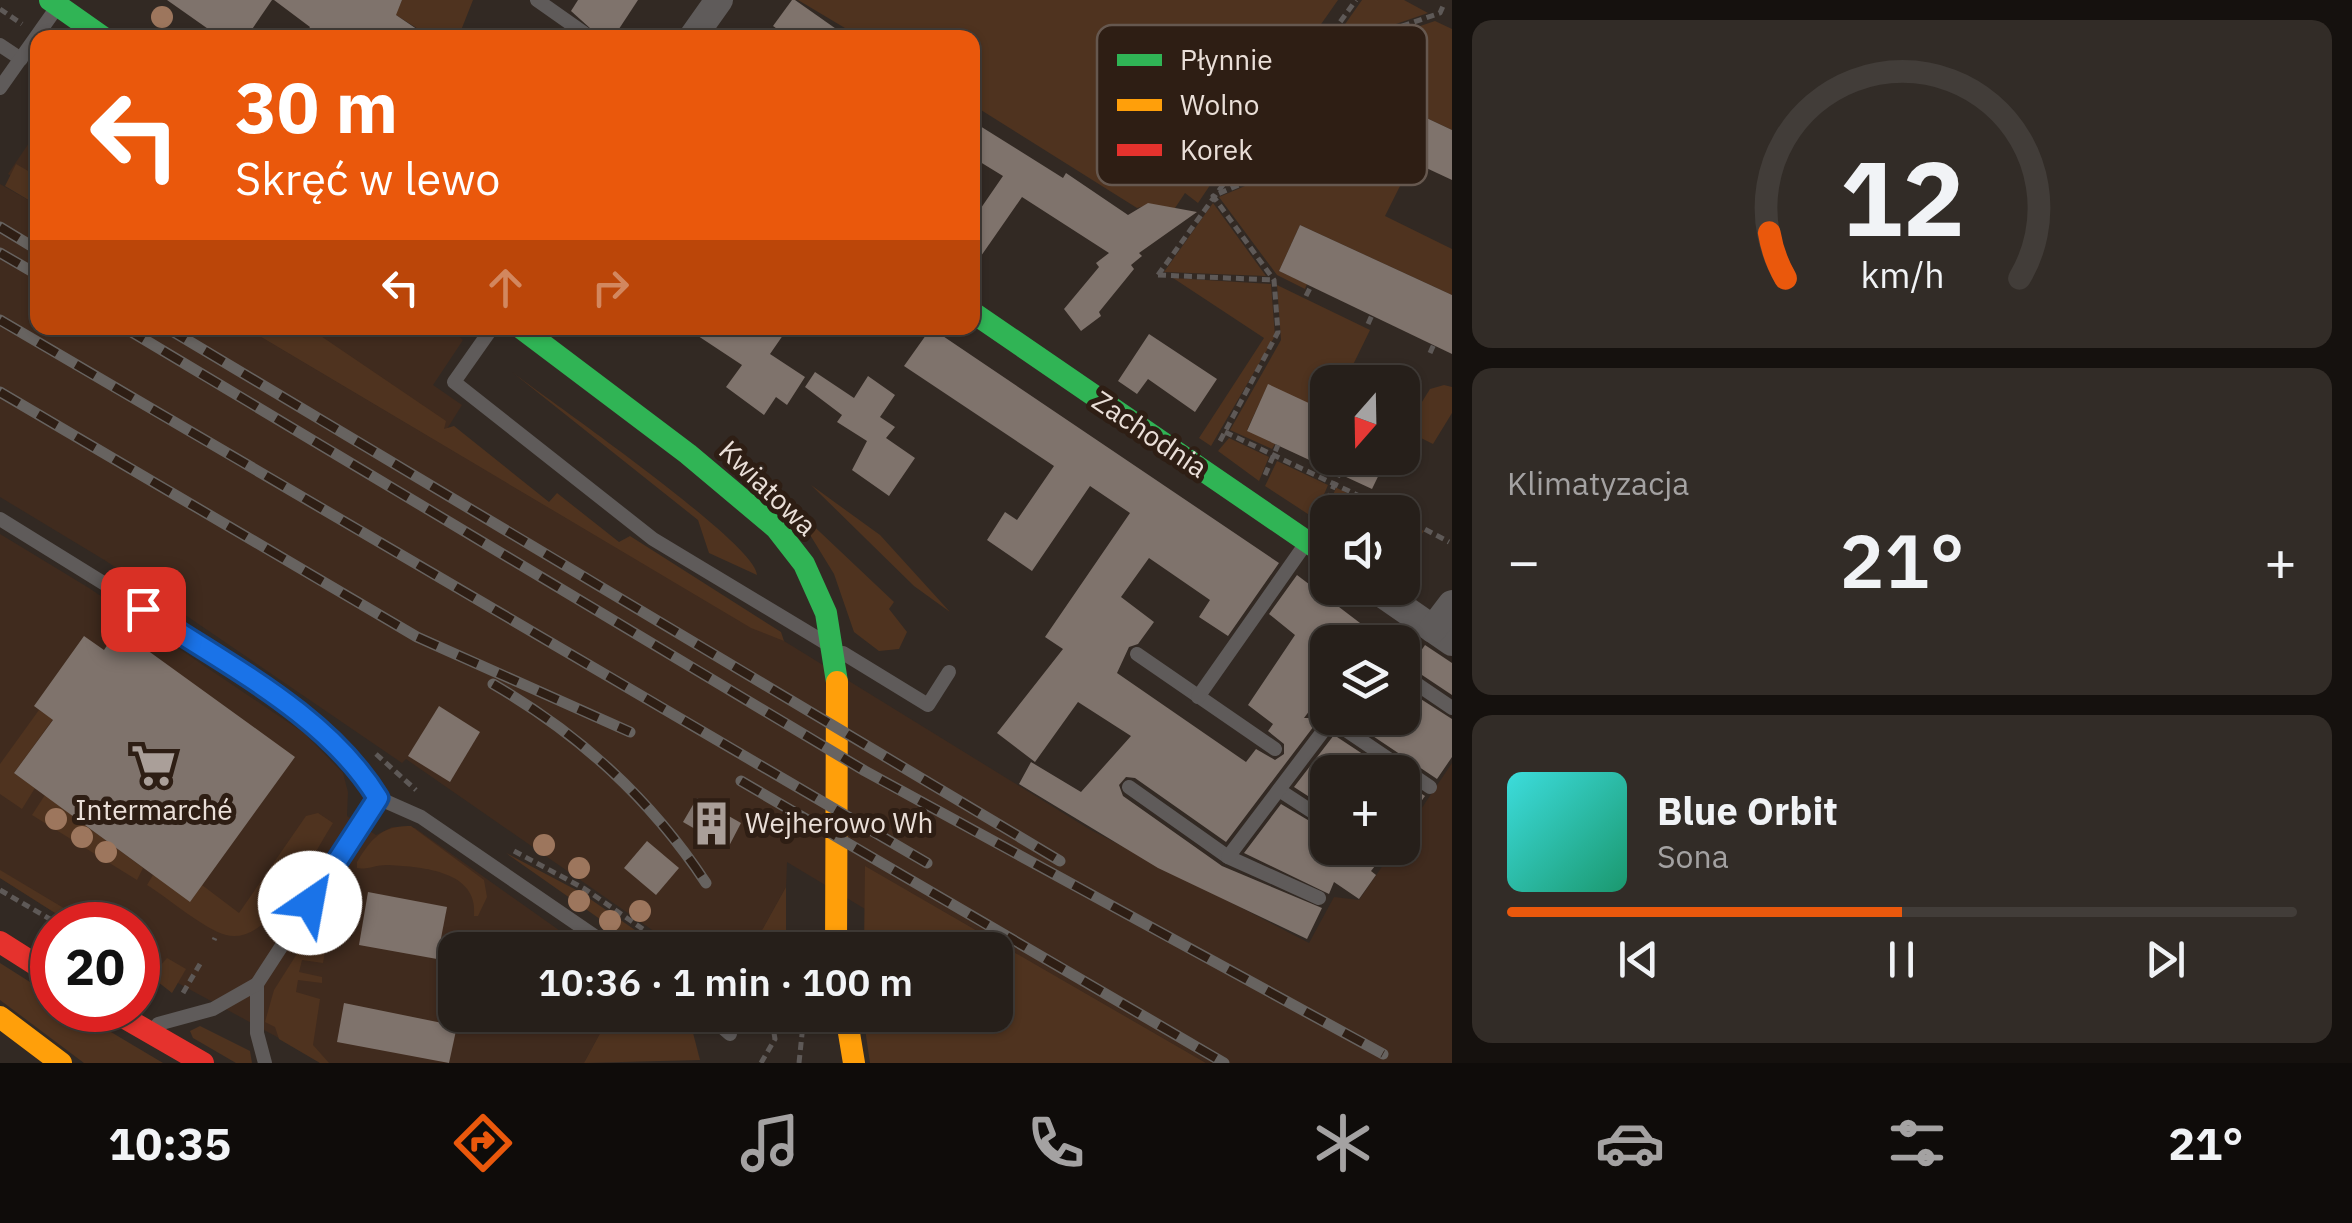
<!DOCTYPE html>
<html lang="pl">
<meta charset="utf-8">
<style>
body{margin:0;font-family:"IBM Plex Sans",sans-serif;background:#322c27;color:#f1f3f6;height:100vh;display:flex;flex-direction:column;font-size:38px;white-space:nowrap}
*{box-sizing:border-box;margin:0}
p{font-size:32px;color:#a4a2a2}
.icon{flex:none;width:55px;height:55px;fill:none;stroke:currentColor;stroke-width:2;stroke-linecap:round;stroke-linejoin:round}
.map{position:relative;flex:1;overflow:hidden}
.sheet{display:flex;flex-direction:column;gap:20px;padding:20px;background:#15110e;width:900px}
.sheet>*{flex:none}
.top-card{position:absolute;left:30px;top:30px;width:950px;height:305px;border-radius:20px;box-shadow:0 2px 8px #0004,0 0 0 2px #423d39;background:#ea580c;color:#fff;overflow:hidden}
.needle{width:65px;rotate:200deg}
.fabs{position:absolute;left:1310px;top:365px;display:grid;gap:20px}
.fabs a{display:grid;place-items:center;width:110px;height:110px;border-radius:20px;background:#261f1a;box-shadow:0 2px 8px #0004,0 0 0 2px #423d39;font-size:50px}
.speed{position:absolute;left:30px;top:902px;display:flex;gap:20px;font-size:50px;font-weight:700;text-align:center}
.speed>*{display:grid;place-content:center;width:130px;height:130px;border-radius:50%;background:#261f1a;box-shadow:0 2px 8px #0004,0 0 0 2px #423d39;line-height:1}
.speed .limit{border:15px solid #d22;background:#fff;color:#111}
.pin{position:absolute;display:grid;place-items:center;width:85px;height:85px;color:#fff;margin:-42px;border-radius:20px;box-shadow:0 5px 15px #0006}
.me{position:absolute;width:110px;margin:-55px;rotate:33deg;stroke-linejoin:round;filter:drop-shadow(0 0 8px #0008)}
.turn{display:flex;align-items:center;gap:35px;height:210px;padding:0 40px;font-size:45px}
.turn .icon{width:130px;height:130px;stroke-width:2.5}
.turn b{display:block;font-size:70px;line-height:85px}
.lanes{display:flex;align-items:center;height:95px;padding:0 40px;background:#0003;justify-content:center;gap:50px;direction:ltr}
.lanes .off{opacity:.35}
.big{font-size:75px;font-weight:600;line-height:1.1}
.sheet .widget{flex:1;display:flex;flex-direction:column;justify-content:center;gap:15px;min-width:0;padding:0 35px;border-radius:20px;background:#322c27}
.sheet .dial{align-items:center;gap:0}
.dial svg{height:260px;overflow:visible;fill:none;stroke:#423d39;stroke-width:7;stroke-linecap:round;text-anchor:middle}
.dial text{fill:#f1f3f6;stroke:none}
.song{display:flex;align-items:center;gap:30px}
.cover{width:120px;height:120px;border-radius:15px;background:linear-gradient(135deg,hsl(180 70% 55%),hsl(160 70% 35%))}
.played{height:10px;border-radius:5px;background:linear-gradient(90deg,#ea580c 50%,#423d39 50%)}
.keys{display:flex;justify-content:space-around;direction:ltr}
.heat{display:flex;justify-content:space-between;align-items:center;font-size:55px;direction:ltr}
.trip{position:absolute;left:438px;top:932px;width:575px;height:100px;border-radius:20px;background:#261f1a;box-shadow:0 2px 8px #0004,0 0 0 2px #423d39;font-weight:600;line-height:100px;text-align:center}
.dock{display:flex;height:160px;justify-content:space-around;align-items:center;background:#0f0c0a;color:#a4a2a2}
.dock .icon{width:70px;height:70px}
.dock .active{color:#ea580c}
.dock b{font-size:45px;color:#f1f3f6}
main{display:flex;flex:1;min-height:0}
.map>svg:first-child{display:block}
</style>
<main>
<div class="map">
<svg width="1452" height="1063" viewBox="0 0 1452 1063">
<rect width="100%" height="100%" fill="#322923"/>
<g fill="#402b1e">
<polygon points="29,143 37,148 37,192 8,174"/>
<polygon points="0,184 37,205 38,328 246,328 750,627 771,633 1089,829 1309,943 1334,897 1359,900 1395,848 1402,848 1403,836 1452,763 1452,1063 1206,1063 866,867 865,909 787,862 786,887 751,950 681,950 406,759 402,763 106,561 0,497"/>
<polygon points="261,328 449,328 463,340 433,385 462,405 442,437"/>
<polygon points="0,534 89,588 304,733 343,773 348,792 347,816 376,835 392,827 415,828 587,950 455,950 455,1015 610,1015 584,1063 325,1063 165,976 138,966 138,925 74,925 0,878"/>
</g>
<g fill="#4f331f" fill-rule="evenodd">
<polygon points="372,0 399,7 402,0 473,0 458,38 431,37"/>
<path d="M798 0H1338L1256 117 1244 109 1234 122 1246 132 1198 203 1185 193 1169 217 1153 204 1137 208 973 105 972 38 860 37ZM1178 141 1189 149 1170 174 1160 166Z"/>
<polygon points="1362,0 1404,0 1428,13 1329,47"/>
<polygon points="1435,21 1452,29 1452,130 1334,74 1314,115 1342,129 1340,134 1311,120 1291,96 1313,62"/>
<polygon points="1286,105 1307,130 1331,142 1225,186"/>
<polygon points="1339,146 1405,176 1385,216 1452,249 1452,295 1300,225 1279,271 1307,284 1305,289 1277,275 1219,197"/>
<polygon points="16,164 37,176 37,205 5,186"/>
<polygon points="1213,203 1266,276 1164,272"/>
<polygon points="1173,278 1271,284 1275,336 1211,446 1199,438 1264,338"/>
<polygon points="1277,285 1370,330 1350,371 1373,382 1328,382 1327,412 1268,385 1247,430 1275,444 1272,449 1230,430 1281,340"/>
<polygon points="246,328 309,328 446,421 444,429 454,426 549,502 557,493 619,542 630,536 781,632 784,641 751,628"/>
<path d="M512 372C548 400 756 543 757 575L709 553 698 520Z"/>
<polygon points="1444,385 1452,387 1452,413 1433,444 1403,429 1403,396 1420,405 1430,389"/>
<polygon points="1229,438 1269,457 1259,481 1218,451"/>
<polygon points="1277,461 1328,485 1314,518 1265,486"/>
<polygon points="811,485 880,535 950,612 914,586"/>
<polygon points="1336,488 1337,488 1386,512 1328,512 1327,528 1321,523"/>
<polygon points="784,498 894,602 889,609 907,632 899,649 879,651 854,632 834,574 804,525 781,502"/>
<polygon points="1403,520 1424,531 1403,560"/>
<polygon points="39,710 53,719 14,773 35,788 22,809 0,794 0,764"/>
<polygon points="45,795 143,868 137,880 32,815"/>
<path d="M318 813 333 823C312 855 271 947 226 935 202 928 170 899 147 885L153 875 202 885 239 913 306 816Z"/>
<path d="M411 826 484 880 487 897 478 916H474C479 871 423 867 389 865 378 864 367 870 357 868V862C371 839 382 825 411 826Z"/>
<polygon points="506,853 580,892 664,950 644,950"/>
<polygon points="865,866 1206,1063 870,1063 863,1015 995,1015 995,950 864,950"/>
<polygon points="0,870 92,925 74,925 0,878"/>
<polygon points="786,887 786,950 751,950"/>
<polygon points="330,917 323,963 302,960 299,972 322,977 322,983 298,980 296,992 320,999 313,1045 329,1063 320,1063 279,1039 275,1027 265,1022 274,990 319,919"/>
<polygon points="138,953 160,966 167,958 186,969 172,993 138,966"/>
<polygon points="0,963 52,996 52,1010 74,1010 163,1063 84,1063 0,1000"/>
<polygon points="610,1015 683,1015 692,1029 700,1060 584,1063"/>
<polygon points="200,1026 250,1051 252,1063 236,1063 193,1038 190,1031"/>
</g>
<g fill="#7f736c">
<polygon points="167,0 272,0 246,38 221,38"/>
<polygon points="274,0 402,0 396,15 430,38 303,38 310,27"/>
<polygon points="578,0 638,0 613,38 601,38 571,11"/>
<polygon points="792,0 795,0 849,38 790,38 773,26"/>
<polygon points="1333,74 1452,130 1452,180 1313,115"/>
<polygon points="972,121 1063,178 1066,173 1128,215 1148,203 1197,212 1139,253 1142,256 1131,265 1134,269 1099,312 1101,316 1081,331 1064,309 1099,267 1096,263 1109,253 1022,197 972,269 972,221 1003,176 972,157"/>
<polygon points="1300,225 1452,295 1452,354 1279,271"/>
<polygon points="686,328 788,328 770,354 805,377 787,405 776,397 764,415 726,387 742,365"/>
<polygon points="931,328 1279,563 1228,636 1199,617 1210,600 1149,558 1121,597 1154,622 1138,644 1129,647 1117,673 1246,762 1256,749 1275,760 1284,754 1284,744 1268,731 1273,724 1248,705 1295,635 1269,614 1297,575 1385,642 1328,642 1328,686 1304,718 1320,718 1226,842 1135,778 1126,777 1119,785 1123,796 1222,866 1322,908 1307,939 1158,868 1019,784 1031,762 1081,792 1131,736 1078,702 1035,762 997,733 1063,649 1045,637 1130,513 1090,486 1032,571 987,540 1005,512 1017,520 1054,466 904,366"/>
<polygon points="1149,334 1217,379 1195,412 1148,379 1137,394 1118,381"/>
<polygon points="815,372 854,398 868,376 895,395 880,417 895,427 886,438 915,458 889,496 852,470 867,441 837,422 842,415 805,387"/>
<polygon points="1268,384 1328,412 1328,458 1387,458 1372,489 1247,431"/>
<polygon points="118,629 295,757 190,902 14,773 53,720 34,706 84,636 104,650"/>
<polygon points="1425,645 1452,663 1452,695 1410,667"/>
<polygon points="1402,687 1452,719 1452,757 1437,779 1346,718 1402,718"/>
<polygon points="439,706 480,732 450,782 408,756"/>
<polygon points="1334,735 1390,772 1328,772 1328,809 1294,787"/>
<polygon points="1402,781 1425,796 1402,828"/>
<polygon points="697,798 741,823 728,848 683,822"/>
<polygon points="1281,804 1328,832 1328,848 1355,848 1359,856 1375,866 1371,871 1376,875 1359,899 1334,882 1329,894 1244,853"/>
<polygon points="647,841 679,868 656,895 624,868"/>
<polygon points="368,892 447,907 437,959 359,945"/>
<polygon points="344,1003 457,1026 449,1063 337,1042"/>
</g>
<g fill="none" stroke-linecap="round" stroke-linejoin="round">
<g stroke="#5e5957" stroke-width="5" stroke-dasharray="8 5" stroke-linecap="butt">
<polyline points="0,9 22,24"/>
<polyline points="209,38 213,32"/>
<polyline points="1316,56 1440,13 1444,4"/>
<polyline points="1285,98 1309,127 1339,142"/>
<polyline points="1238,116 1260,132"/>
<polyline points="1340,142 1346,131"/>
<polyline points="1402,172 1408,160"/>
<polyline points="1158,275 1356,0"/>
<polyline points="1158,275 1274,280"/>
<polyline points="1306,296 1311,286"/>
<polyline points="1368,324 1372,315"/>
<polyline points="1430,353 1434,344"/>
<polyline points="1225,432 1393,512"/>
<polyline points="1220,441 1278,332 1274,280 1213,196 1339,142"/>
<polyline points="1265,475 1278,445"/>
<polyline points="1322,513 1339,474"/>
<polyline points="1402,517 1449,542"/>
<polyline points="376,754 416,790"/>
<polyline points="514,851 585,889 673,950"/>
<polyline points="0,890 60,925"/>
<polyline points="214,940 215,938"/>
<polyline points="138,978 155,991"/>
<polyline points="183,993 200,964"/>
<polyline points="761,1063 775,1039 771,1015"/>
<polyline points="799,1063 804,1015"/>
</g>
<g stroke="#5f5b5a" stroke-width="14">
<polyline points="537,0 591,38"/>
<polyline points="0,45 21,59"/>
<polyline points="0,88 55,10"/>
<polyline points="492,328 454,382 653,539 824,642"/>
<polyline points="0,519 113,589 318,728 356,765 378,798 421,817 615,950"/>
<polyline points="1395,642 1416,616"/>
<polyline points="843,653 928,705 949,672"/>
<polyline points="1137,654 1275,749"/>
<polyline points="1402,674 1452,708"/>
<polyline points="1198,697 1304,546"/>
<polyline points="1331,720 1430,787"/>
<polyline points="1129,787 1228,857 1319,898"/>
<polyline points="1279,790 1328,822"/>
<polyline points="1365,848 1381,858"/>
<polyline points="1228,857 1333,718"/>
<polyline points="257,984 257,1033 265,1063"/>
<polyline points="708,1015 730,1034"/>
<polyline points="158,1024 213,1009 257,984 378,798"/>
</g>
<g stroke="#5f5b5a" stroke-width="28">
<polyline points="692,38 719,0"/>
<polyline points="1374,588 1452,642"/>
<polyline points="1433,629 1452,604"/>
</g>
<g stroke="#30b455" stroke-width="22">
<polyline points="50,0 104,38"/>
<polyline points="972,312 1328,556"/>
<polyline points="521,328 688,454 776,528 804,564 826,613 837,682"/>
</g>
<g stroke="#ff9f0a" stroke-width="22">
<polyline points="836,950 837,682"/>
<polyline points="846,1015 854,1063"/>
<polyline points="0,1017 61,1063"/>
</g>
<g stroke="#e5322d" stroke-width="22">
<polyline points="0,942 52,975"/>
<polyline points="111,1010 203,1063"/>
</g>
<defs>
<g id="rail">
<polyline points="0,227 38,250"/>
<polyline points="0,253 38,275"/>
<polyline points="0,320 927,863"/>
<polyline points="125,328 865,771 1383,1054"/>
<polyline points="167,328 1060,861"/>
<polyline points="0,392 417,637 630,732"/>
<path d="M493 684C580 735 650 798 706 883"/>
<polyline points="741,781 1224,1063"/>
</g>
</defs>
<use href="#rail" stroke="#676360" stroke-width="11"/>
<use href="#rail" stroke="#2e1e14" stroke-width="8" stroke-dasharray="22" stroke-linecap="butt"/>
</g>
<g fill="#9d765d">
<circle cx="162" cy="17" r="11"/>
<circle cx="56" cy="819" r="11"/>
<circle cx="82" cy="837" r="11"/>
<circle cx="544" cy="845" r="11"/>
<circle cx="106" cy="852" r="11"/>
<circle cx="579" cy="868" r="11"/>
<circle cx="579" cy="901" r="11"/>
<circle cx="640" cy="911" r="11"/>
<circle cx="610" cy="921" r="11"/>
</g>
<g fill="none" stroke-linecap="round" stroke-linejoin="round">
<defs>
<path id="route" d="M143 609C224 664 326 713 378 798L310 903"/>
</defs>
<use href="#route" stroke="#114b97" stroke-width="25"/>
<use href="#route" stroke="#1a73e8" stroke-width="18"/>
</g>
<defs>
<symbol id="supermarket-bare" viewBox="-9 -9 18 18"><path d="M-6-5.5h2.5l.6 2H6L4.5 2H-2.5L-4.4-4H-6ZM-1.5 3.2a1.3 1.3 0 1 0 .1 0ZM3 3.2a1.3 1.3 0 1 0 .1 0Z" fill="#aa9f99" stroke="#2e1e14" stroke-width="2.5" paint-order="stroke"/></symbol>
<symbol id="building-bare" viewBox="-9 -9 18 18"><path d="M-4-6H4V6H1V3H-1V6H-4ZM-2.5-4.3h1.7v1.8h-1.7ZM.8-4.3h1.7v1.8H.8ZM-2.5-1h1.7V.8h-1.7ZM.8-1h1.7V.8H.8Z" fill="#aa9f99" stroke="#2e1e14" stroke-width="2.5" paint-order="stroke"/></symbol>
</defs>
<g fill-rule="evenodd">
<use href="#supermarket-bare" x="122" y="734" width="63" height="63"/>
<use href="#building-bare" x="680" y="792" width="63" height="63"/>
</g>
<g text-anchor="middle" stroke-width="10" stroke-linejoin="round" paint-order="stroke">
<g font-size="28" fill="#eadfd8" stroke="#2e1e14">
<text transform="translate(1150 434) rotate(34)" y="10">Zachodnia</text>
<text transform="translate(768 488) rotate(44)" y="10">Kwiatowa</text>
</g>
<g font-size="28" fill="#eadfd8" stroke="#2e1e14">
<text x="154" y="820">Intermarché</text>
<text x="745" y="833" text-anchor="start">Wejherowo Wh</text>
</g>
</g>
<rect x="1097" y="25" width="330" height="160" rx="15" fill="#2e1e14" stroke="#66584f" stroke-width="2.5"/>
<rect x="1117" y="54" width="45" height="12" fill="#30b455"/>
<rect x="1117" y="99" width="45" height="12" fill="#ff9f0a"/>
<rect x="1117" y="144" width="45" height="12" fill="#e5322d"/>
<g font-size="28" fill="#eadfd8">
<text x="1180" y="70">Płynnie</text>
<text x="1180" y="115">Wolno</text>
<text x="1180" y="160">Korek</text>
</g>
</svg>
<div class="fabs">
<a><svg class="needle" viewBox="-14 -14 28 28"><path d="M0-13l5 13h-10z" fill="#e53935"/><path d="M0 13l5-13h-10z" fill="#a4a2a2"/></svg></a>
<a><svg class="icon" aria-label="sound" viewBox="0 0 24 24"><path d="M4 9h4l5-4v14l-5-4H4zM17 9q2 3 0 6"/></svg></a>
<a><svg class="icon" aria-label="layers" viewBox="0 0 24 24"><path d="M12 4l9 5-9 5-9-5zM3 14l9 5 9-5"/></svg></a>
<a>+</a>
</div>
<div class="speed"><div class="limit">20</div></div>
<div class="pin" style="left:143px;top:609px;background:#d93025"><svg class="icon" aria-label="arrive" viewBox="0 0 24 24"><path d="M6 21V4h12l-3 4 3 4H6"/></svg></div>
<svg class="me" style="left:310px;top:903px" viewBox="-20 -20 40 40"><circle r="19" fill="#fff"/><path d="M0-13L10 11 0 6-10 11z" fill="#1a73e8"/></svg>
<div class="trip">10:36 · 1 min · 100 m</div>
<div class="top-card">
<div class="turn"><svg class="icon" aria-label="left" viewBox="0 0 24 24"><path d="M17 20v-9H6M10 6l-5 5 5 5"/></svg><div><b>30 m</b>Skręć w lewo</div></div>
<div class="lanes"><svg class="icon" aria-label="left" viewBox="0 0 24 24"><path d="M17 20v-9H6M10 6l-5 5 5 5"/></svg><svg class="icon off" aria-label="ahead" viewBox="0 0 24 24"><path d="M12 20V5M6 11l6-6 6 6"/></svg><svg class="icon off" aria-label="right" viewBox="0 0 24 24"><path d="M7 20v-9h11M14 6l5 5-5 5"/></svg></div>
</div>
</div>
<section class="sheet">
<div class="widget dial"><svg viewBox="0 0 100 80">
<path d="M14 69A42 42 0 1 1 86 69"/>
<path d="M14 69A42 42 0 0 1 9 55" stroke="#ea580c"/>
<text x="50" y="56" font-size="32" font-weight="700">12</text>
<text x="50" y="72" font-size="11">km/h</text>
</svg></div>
<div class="widget"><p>Klimatyzacja</p>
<div class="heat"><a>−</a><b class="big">21°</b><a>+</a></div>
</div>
<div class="widget">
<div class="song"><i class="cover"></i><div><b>Blue Orbit</b><p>Sona</p></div></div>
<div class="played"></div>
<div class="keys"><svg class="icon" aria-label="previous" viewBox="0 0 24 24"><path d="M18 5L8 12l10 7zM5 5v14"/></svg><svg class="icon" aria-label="pause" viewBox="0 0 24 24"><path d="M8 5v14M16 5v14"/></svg><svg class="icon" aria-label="next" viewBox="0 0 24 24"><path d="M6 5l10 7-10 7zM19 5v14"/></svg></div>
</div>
</section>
</main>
<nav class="dock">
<b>10:35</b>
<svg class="icon active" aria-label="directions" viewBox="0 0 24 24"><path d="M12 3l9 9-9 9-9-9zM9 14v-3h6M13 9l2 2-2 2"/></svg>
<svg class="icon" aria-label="music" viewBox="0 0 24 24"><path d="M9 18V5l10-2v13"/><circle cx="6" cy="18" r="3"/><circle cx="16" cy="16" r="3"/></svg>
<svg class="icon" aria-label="phone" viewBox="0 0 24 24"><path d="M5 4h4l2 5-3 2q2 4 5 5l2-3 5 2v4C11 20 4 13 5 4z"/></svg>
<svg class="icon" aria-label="climate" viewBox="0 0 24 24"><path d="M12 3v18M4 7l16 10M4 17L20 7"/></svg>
<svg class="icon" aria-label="car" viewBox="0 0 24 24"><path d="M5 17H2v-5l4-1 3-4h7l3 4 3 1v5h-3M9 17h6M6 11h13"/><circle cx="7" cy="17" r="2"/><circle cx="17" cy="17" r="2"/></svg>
<svg class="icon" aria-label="filters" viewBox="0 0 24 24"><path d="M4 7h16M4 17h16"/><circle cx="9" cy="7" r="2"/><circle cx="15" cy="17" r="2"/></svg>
<b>21°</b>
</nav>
